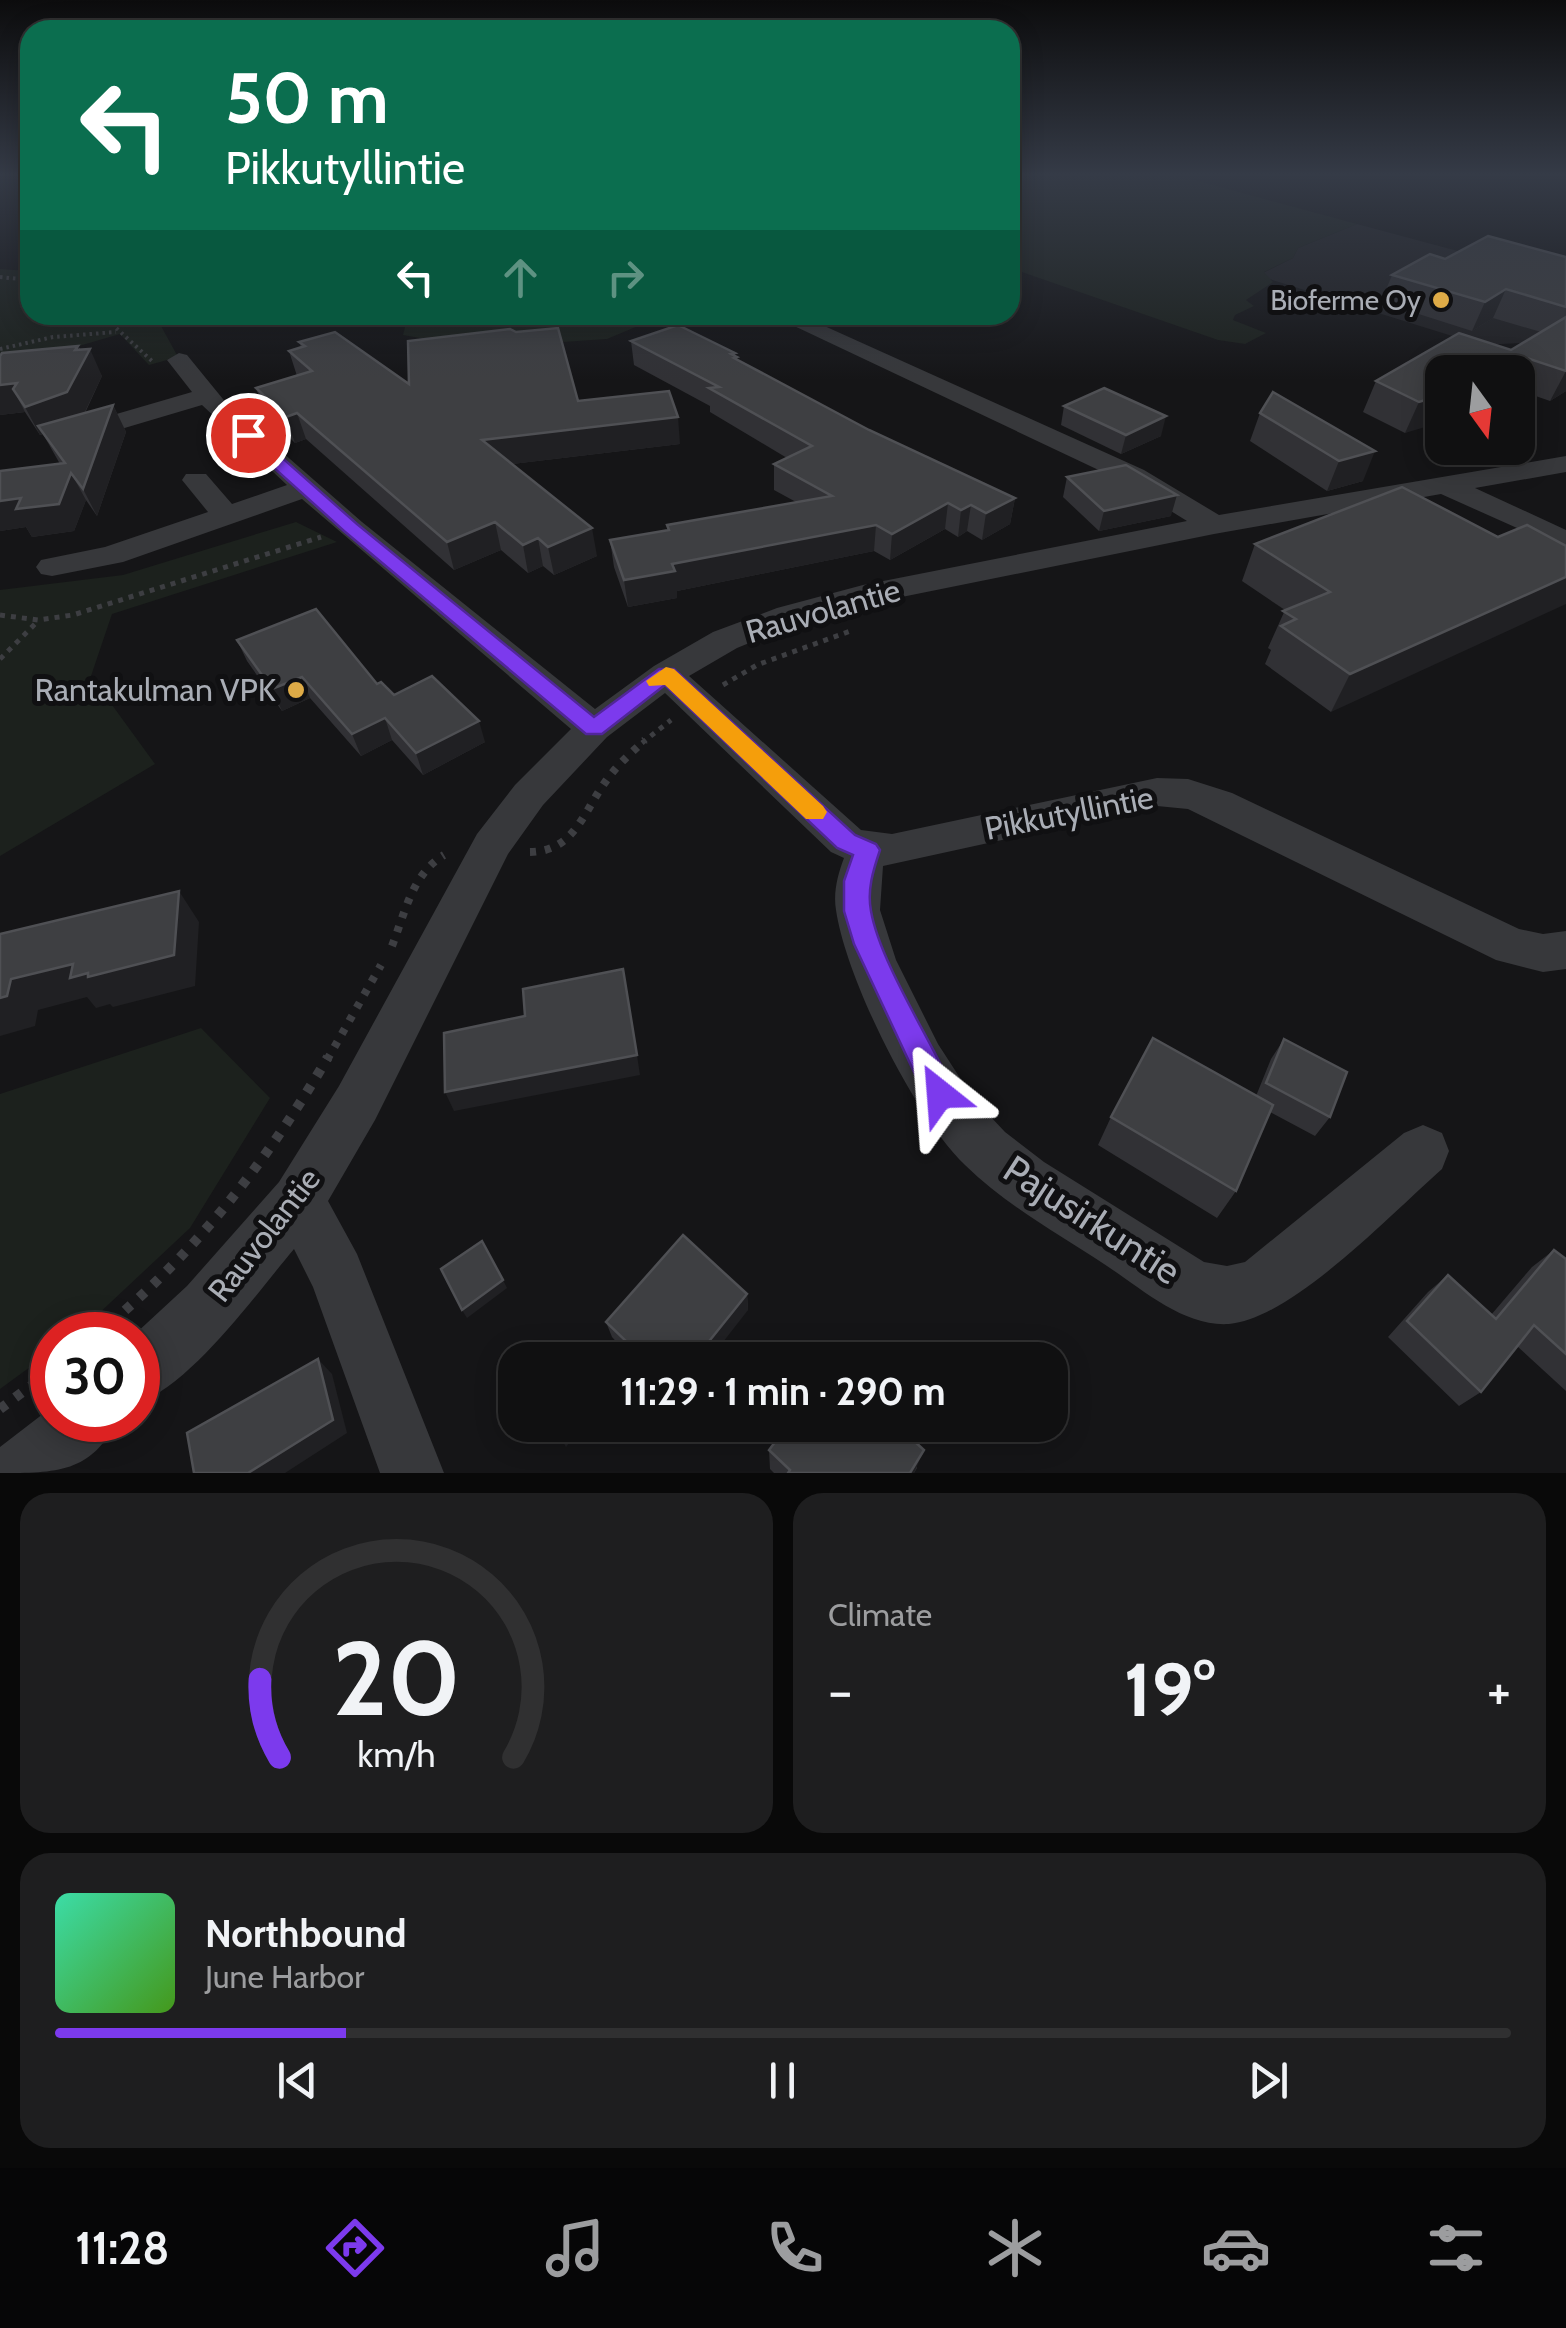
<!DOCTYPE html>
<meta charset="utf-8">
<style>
body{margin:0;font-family:Cabin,sans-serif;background:#1e1e1f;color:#f1f3f6;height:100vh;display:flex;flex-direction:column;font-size:38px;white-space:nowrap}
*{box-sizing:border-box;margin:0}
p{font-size:32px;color:#9c9d9f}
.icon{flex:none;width:55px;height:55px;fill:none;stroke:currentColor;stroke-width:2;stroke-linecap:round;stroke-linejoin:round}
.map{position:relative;height:1473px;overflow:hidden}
.panel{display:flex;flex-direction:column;gap:20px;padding:20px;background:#090909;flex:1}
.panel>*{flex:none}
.guide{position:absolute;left:20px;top:20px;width:1000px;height:305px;border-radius:30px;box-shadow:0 5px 25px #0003,0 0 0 2px #303031;background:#0b6e4f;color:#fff;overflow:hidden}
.needle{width:65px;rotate:165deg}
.fabs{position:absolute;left:1425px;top:355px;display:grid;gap:20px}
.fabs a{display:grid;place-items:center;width:110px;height:110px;border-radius:20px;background:#101011;box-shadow:0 5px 25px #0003,0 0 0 2px #303031;font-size:50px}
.speed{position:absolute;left:30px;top:1312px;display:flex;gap:20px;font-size:50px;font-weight:700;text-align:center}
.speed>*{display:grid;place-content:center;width:130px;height:130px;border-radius:50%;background:#101011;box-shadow:0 5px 25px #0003,0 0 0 2px #303031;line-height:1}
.speed .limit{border:15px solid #d22;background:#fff;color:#111}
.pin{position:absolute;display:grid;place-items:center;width:85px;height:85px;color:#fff;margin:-42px;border:5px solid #fff;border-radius:50%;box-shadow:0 2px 10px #0007}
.me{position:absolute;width:110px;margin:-55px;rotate:332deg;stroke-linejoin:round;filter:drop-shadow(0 0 8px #0008)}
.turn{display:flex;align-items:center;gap:35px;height:210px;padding:0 40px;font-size:45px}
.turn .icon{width:130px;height:130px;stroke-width:2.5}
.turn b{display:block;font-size:70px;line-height:85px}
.lanes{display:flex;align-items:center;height:95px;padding:0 40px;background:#0003;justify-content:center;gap:50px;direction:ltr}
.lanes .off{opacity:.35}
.big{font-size:75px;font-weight:700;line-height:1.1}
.panel .tile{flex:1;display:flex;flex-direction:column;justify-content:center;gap:15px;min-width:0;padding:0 35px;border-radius:30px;background:#1e1e1f}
.panel .dial{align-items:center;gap:0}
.dial svg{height:260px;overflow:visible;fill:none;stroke:#303031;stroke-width:7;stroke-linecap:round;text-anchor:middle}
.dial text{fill:#f1f3f6;stroke:none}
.song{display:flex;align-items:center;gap:30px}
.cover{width:120px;height:120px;border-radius:15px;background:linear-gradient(135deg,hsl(160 70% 55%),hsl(100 70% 35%))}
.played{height:10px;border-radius:5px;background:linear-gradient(90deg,#7c3aed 20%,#303031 20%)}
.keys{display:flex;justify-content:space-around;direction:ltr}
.heat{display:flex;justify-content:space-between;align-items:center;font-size:55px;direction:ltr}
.panel .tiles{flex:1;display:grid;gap:20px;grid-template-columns:1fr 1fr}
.tile:last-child{grid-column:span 2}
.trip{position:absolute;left:498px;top:1342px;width:570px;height:100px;border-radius:30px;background:#101011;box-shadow:0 5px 25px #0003,0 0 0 2px #303031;font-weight:700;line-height:100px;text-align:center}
.menu{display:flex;height:160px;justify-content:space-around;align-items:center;background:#060607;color:#9c9d9f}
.menu .icon{width:70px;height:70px}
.menu .current{color:#7c3aed}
.menu b{font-size:45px;color:#f1f3f6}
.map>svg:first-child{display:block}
</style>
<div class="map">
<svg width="1566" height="1473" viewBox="0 0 1566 1473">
<rect width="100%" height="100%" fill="#151517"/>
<polygon fill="#212124" points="1357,224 1566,280 1544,342 1481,345 1269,279 1263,273 1293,258 1298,248"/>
<g fill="#1c211d">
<polygon points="1010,174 1172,174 1357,224 1298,248 1293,258 1264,272 1273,282 1246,300 1254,306 1235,315 1233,320 1266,333 1245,344 1218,340 1010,268"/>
<polygon points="0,269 30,271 30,315 155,315 178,357 149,365 120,334 0,369"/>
<polygon points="408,315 647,315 650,321 607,339 477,348 403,335"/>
<polygon points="296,522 337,542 112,614 91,676 155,764 0,856 0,590 123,575"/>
<polygon points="201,1028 270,1098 190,1228 78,1333 52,1335 52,1351 0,1389 0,1094"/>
</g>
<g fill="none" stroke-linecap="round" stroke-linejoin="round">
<g stroke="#3d3e42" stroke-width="4" stroke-dasharray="2.5 4" stroke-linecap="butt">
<polyline points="0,277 30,280"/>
<polyline points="102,315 152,361"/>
<polyline points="0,349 53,337 116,332"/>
</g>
<g stroke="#3d3e42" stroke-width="5" stroke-dasharray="5 6" stroke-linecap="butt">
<polyline points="0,615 38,620 73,615 321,537"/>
<polyline points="0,659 38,621"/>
<polyline points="723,685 757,665 853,630"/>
<polyline points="642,743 671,720"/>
</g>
<g stroke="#3d3e42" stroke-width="8" stroke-dasharray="6 9" stroke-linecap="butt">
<path d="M530 852C575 851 583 812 606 781 617 765 631 753 645 740"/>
<path d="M392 946C405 913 412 874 444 855"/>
<polyline points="327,1060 381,965"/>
</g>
<g stroke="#3d3e42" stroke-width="10" stroke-dasharray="8 11" stroke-linecap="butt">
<path d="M96 1335C193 1256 265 1165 328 1057"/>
<polyline points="0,1409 52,1370"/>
</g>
<g fill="#37383b" fill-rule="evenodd">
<path d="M771 315H800L1144 470 1219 515 1566 456V472L1475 488 1566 530V550L1441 494 1214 534 867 604 801 622 737 648 689 676 861 830 892 834 1157 778 1188 779 1232 793 1519 929 1543 934 1566 931V969L1543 972 1496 960 1188 809 1157 806 883 866 880 910 896 960 938 1044 973 1098 1005 1132 1044 1162 1204 1262 1227 1266 1245 1262 1404 1133 1423 1125 1442 1133 1449 1151 1442 1169C1393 1212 1292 1319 1229 1324 1184 1327 1142 1289 1107 1266 1059 1234 1007 1206 965 1165 915 1117 846 979 836 910 833 892 838 874 844 858L831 852 665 693 607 737 543 805 508 854 375 1120 328 1201 357 1254 444 1473H380L313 1287 294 1249C256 1294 192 1384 138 1403V1335H134L187 1286 279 1182 339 1086 477 834 515 785 571 729 302 499 123 562 52 576 41 574 36 567 41 560 105 547 208 512 182 480 186 474H206L232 504 287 485 202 405 74 443 61 435 65 429 192 392 167 360 179 353 187 355 227 404 362 522 595 709 654 666 713 632 777 608 863 585 1187 521 1124 482Z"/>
<path d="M52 1407V1420H117C92 1473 56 1473 0 1473V1447Z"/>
</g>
</g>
<g fill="#313135">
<polygon points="1566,257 1566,391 1550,401 1518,390 1518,372 1405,433 1363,412 1376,381 1511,350 1541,332 1493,318 1472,331 1381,302 1392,275 1445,259"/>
<polygon points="631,341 737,357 737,360 869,430 1015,498 1010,524 982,540 967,531 958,537 945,529 890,560 874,551 677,591 677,598 628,607 614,567 610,540 668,530 667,525 796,502 774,490 774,464 787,458 710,412 710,406 634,365"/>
<polygon points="299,342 409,384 578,401 680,444 512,464 597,556 554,575 543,566 528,573 501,550 454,570 306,439 295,443 265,414 256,388 297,376 289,351 301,347"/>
<polygon points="78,346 102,376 85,413 113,405 126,432 97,516 86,500 74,531 32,537 26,527 0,531 0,471 60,464 43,434 40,435 25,412 0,415 0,356"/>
<polygon points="1273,392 1363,481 1327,491 1250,441 1260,413"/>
<polygon points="1064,406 1161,436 1121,454 1061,425"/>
<polygon points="1067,477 1171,516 1099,531 1063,497"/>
<polygon points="1498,537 1331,712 1265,664 1271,650 1268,648 1285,610 1242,581 1255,544"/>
<polygon points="237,640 377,684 394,695 485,742 423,775 392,740 361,756 310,698 282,711 247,661"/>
<polygon points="1284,1039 1330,1117 1315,1136 1270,1112 1236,1191 1217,1218 1098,1145 1111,1117 1256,1096 1271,1059"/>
<polygon points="1554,1250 1566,1259 1566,1391 1517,1346 1481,1392 1459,1406 1388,1337 1428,1292 1448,1275 1491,1315 1532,1267"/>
<polygon points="747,1294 748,1310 621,1347 612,1337 606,1322"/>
<polygon points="766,1425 912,1425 906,1434 917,1468 914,1473 774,1473 770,1469 769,1450 773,1445 766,1439"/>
</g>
<g fill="#202023">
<polygon points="1506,289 1493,318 1472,331 1485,302"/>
<polygon points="78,346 84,360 90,349 102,376 81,420 38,426 43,434 40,435 25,407 13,389 25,412 0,415 0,385 75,350"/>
<polygon points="1527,358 1518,378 1518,372 1481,372"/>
<polygon points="1566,371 1566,391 1550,401"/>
<polygon points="1442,395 1442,422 1405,433 1419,402"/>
<polygon points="113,405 126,432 97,516 83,489"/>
<polygon points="297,413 306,439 295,443 286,417"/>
<polygon points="1166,416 1161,436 1121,454 1126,435"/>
<polygon points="678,417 680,444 488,467 482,440"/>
<polygon points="1375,451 1363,481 1327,491 1339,461"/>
<polygon points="71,473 86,500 74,531 32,537 26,527 0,531 0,501 21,498"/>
<polygon points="1177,495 1171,516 1099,531 1104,511"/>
<polygon points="1015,498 1010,524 982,540 986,513"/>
<polygon points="948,503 945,529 890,560 892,534"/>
<polygon points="971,505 967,531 958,537 961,510"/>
<polygon points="495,522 501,550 454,570 447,542"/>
<polygon points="876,525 874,551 677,591 677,598 628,607 624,580 672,564"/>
<polygon points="592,528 597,556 554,575 548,547"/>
<polygon points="538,538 543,566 528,573 523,545"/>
<polygon points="1566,577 1566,604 1331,712 1350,674"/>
<polygon points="302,677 310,698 282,711 272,689"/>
<polygon points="385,718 392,740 361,756 352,734"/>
<polygon points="479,721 485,742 423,775 416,753"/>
<polygon points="179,891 199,922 195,986 113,1007 110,1004 96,1008 87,997 38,1010 35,1026 0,1036 0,998 11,979 73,964"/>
<polygon points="627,990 640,1075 454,1111 445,1092"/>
<polygon points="503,1280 507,1288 467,1318 462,1310"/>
<polygon points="747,1294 748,1310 709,1360 694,1360"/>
<polygon points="318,1359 332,1374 347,1433 285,1473 248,1473"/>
<polygon points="575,1425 583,1425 566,1447 562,1440"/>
<polygon points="906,1425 912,1425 896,1449 902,1430"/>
<polygon points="924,1450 914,1473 910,1473"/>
</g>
<g fill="#3e3f42" stroke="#4f5054" stroke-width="2.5">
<polygon points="1488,236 1566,257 1566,307 1506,289 1485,302 1392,275 1430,254 1445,259"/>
<polygon points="1566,317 1566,371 1527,358 1481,372 1442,372 1442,395 1419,402 1376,381 1459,333 1511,350"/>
<polygon points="678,325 735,353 731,354 737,357 734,358 869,430 1015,498 986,513 971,505 961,510 948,503 892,534 876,525 672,564 675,571 624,580 610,540 669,530 667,525 832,496 774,464 812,446 709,388 719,387 631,341"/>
<polygon points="558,328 578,401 669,391 678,417 482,440 592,528 548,547 538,538 523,545 495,522 447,542 297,413 286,417 256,388 312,371 289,351 305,346 299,342 335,332 409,384 408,341 510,329 516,332"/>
<polygon points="78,346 75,350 90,349 67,392 25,407 13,389 17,383 0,385 0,356 2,353"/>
<polygon points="1104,388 1166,416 1126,435 1064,406"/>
<polygon points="1273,392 1375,451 1339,461 1260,413"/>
<polygon points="113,405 83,489 71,473 59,504 16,509 21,498 0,501 0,471 65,463 38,426"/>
<polygon points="1126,465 1177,495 1104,511 1067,477"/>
<polygon points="1402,487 1498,537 1527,525 1566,546 1566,577 1350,674 1281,626 1296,619 1283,611 1330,592 1255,544"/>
<polygon points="316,609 377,684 381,682 394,695 432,676 479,721 416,753 385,718 352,734 302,677 272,689 237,640"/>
<polygon points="179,891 174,955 88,977 88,973 70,978 73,964 11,979 7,996 0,998 0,934"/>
<polygon points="623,969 637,1055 445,1092 444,1033 525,1016 523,989"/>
<polygon points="1153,1038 1273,1105 1236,1191 1111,1117"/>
<polygon points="1284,1039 1347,1072 1330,1117 1266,1083"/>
<polygon points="683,1235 747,1294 694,1360 610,1360 626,1341 606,1322"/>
<polygon points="482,1241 503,1280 462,1310 441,1269"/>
<polygon points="1554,1250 1566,1259 1566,1354 1534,1325 1481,1392 1407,1321 1448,1275 1496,1319"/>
<polygon points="848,1343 867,1360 836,1360"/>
<polygon points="813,1351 823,1360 807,1360"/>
<polygon points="318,1359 333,1420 248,1473 194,1473 187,1433"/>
<polygon points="548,1425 575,1425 562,1440"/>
<polygon points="772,1425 906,1425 902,1430 924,1450 910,1473 788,1473 790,1470 769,1450 781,1434"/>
</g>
<linearGradient id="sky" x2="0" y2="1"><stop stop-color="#0c0c0d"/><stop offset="0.46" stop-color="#353b47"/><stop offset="1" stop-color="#353b47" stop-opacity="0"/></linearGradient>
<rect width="1566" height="380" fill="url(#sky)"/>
<path fill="#7c3aed" stroke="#51269a" stroke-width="2.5" d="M242 432H253L357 524 594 717 659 669H674L855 835 876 844 880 850C873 871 867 890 871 911 880 963 933 1043 955 1094L951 1104 940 1109 929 1104 854 944 844 911V881L853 855 837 848 665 685 602 734H586L344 531 242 439Z"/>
<polygon fill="#f59e0b" points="666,667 674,669 823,806 827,812 823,819 806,819 665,685 649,686 646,681"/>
<g fill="#deab47" stroke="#101012" stroke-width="4">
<circle cx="1441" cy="300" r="10"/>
<circle cx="296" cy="690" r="10"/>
</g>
<g text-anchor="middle" stroke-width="10" stroke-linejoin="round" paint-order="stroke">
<g font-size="28" fill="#a9adb5" stroke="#101012" text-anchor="end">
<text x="1421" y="310">Bioferme Oy</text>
</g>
<g font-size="32" fill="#a9adb5" stroke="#101012">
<text transform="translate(823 611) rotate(-16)" y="11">Rauvolantie</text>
<text transform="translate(1069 813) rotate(-11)" y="11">Pikkutyllintie</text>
<text transform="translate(264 1235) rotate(-52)" y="11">Rauvolantie</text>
</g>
<g font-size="32" fill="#a9adb5" stroke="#101012" text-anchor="end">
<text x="276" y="701">Rantakulman VPK</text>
</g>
<g font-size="38" fill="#a9adb5" stroke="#101012">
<text transform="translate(1092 1220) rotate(33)" y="13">Pajusirkuntie</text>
</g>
</g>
</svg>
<div class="fabs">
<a><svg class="needle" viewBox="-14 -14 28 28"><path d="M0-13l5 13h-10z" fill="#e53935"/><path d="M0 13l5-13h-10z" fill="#9c9d9f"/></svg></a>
</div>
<div class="speed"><div class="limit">30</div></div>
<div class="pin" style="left:248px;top:435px;background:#d93025"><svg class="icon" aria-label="arrive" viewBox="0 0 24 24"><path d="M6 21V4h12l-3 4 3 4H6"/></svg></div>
<svg class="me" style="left:940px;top:1094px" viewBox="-20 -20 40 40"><path d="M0-17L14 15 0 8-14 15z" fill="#7c3aed" stroke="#fff" stroke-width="4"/></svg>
<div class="trip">11:29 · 1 min · 290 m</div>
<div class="guide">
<div class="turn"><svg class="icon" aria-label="left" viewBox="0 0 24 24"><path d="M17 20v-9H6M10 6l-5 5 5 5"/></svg><div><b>50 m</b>Pikkutyllintie</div></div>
<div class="lanes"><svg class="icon" aria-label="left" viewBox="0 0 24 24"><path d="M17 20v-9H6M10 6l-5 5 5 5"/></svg><svg class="icon off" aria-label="ahead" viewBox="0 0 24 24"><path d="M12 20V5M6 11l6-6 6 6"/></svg><svg class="icon off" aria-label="right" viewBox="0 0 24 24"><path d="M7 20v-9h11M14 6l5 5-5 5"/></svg></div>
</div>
</div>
<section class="panel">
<div class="tiles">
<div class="tile dial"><svg viewBox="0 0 100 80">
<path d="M14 69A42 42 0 1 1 86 69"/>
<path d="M14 69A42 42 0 0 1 8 45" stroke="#7c3aed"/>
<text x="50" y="56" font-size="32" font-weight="700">20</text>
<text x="50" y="72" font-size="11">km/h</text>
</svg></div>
<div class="tile"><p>Climate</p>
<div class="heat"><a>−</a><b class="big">19°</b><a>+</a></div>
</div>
<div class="tile">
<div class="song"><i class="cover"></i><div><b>Northbound</b><p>June Harbor</p></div></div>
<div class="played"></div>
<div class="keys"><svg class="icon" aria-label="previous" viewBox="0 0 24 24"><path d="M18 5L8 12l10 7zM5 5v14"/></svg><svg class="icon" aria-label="pause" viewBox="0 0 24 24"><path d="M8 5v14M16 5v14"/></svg><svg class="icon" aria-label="next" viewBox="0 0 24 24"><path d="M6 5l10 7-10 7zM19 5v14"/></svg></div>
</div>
</div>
</section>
<nav class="menu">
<b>11:28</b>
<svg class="icon current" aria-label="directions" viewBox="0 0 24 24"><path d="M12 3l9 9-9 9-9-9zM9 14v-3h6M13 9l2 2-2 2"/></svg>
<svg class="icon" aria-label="music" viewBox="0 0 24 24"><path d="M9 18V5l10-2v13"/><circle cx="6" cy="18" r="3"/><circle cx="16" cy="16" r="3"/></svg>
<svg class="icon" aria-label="phone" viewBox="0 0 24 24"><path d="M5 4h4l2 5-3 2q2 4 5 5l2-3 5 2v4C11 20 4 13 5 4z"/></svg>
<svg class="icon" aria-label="climate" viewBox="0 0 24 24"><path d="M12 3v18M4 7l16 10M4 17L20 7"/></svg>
<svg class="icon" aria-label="car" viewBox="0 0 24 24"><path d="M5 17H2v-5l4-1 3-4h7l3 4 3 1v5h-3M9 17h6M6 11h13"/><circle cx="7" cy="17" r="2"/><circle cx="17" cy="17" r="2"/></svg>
<svg class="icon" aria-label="filters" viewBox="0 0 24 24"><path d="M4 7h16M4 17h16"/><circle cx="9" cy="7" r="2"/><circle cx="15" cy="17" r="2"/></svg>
</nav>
